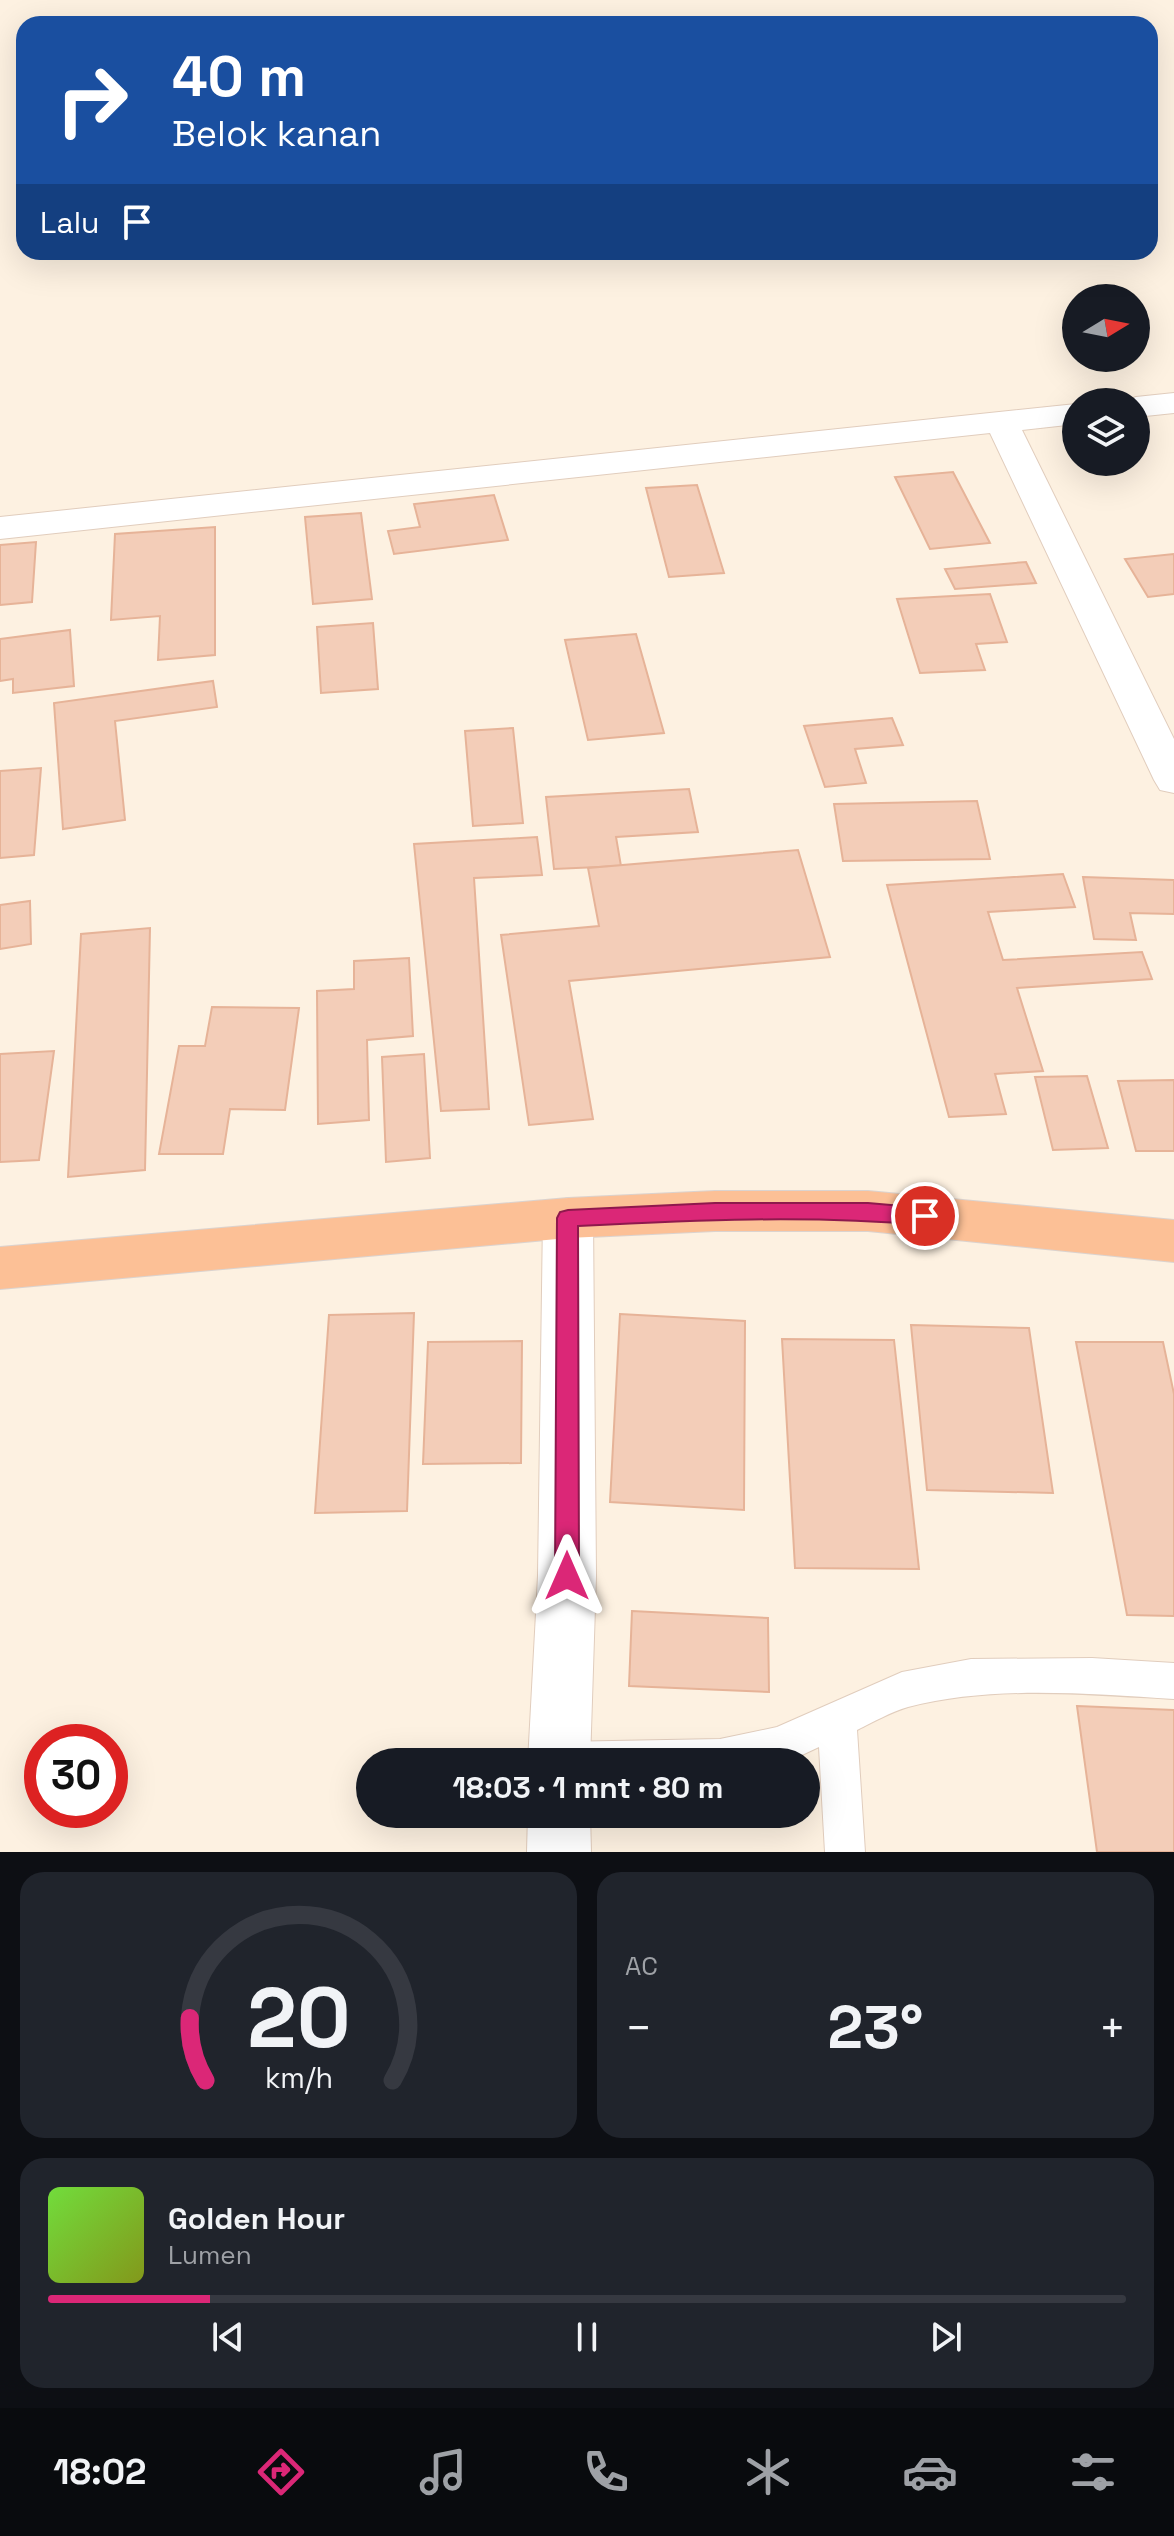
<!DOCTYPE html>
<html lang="id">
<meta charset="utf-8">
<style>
body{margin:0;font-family:"Space Grotesk",sans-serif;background:#20242c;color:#f1f3f6;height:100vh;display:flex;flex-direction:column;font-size:30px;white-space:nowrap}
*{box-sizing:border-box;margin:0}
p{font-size:26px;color:#9ea1a6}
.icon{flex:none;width:44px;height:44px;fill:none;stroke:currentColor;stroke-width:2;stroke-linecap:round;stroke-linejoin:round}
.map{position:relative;height:1852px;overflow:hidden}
.panel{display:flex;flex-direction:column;gap:20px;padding:20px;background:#0d0f14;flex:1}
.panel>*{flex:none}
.guide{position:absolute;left:16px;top:16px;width:1142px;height:244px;border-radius:24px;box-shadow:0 8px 32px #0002;background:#1a4fa0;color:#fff;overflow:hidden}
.needle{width:52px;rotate:80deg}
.tools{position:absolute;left:1062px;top:284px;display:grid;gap:16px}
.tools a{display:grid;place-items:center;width:88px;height:88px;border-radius:50%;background:#171b24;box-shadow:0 8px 32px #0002;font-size:40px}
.speed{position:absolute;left:24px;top:1724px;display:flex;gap:16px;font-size:40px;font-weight:700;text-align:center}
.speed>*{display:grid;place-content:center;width:104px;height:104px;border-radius:50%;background:#171b24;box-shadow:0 8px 32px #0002;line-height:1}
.speed .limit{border:12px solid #d22;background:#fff;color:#111}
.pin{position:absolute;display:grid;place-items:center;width:68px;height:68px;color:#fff;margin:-34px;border:4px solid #fff;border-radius:50%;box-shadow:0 2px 8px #0007}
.me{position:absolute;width:88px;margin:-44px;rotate:0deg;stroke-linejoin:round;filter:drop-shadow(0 0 6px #0008)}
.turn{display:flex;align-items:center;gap:28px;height:168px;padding:0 24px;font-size:36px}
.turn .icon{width:104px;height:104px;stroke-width:2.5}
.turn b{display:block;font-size:56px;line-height:68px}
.then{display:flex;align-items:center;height:76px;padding:0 24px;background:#0003;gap:16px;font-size:30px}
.big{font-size:60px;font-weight:600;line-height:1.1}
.panel .tile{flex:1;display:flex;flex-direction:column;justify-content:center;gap:12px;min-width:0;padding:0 28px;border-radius:24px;background:#20242c}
.panel .dial{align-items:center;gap:0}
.dial svg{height:208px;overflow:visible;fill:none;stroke:#363941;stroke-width:7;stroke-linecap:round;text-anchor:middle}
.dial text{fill:#f1f3f6;stroke:none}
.song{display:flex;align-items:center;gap:24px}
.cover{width:96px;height:96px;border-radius:12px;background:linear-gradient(135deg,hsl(100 70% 55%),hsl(70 70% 35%))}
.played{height:8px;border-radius:4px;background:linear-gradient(90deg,#db2777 15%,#363941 15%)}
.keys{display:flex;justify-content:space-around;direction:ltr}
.heat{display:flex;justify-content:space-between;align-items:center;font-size:44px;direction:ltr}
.panel .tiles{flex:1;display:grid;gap:20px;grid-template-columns:1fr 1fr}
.tile:last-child{grid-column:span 2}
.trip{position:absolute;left:356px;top:1748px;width:464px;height:80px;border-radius:40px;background:#171b24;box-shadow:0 8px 32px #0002;font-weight:600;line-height:80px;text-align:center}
.tabs{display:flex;height:128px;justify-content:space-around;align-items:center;background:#090b0e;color:#9ea1a6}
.tabs .icon{width:56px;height:56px}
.tabs .current{color:#db2777}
.tabs b{font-size:36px;color:#f1f3f6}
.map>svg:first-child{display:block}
</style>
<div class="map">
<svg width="1174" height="1852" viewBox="0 0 1174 1852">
<rect width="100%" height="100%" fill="#fdf1e1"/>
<g fill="#f3cdb8" stroke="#e6b398" stroke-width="2">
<polygon points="953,472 990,543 930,549 895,477"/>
<polygon points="697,485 724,573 669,577 646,488"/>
<polygon points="494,495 508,540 394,554 388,531 420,527 414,504"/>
<polygon points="361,513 372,599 313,604 305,517"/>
<polygon points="215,527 215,655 158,660 160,616 111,620 115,534"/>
<polygon points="36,542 32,602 0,605 0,545"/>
<polygon points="1174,554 1174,594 1148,597 1125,559"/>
<polygon points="1026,562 1036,583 955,589 945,569"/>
<polygon points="990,594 1007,642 976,644 985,670 920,673 897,599"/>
<polygon points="373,623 378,689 321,693 317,627"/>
<polygon points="70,630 74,686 13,693 13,679 0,681 0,639"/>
<polygon points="636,634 664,733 588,740 565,640"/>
<polygon points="213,681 217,707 115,721 125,820 63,829 54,703"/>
<polygon points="892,718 903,745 855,749 866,783 825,787 804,726"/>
<polygon points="513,728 523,823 473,826 465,731"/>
<polygon points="41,768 34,855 0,858 0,771"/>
<polygon points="689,789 698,832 616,837 621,866 554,869 546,797"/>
<polygon points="977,801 990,859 843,861 834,804"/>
<polygon points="537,837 542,875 474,878 489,1109 441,1111 414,844"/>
<polygon points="798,850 830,957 569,981 593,1119 529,1125 501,935 599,926 588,868"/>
<polygon points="1063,874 1075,907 988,912 1003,960 1142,952 1152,979 1017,988 1043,1071 995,1074 1006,1114 949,1117 887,885"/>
<polygon points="1083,877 1174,880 1174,914 1130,913 1136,940 1094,939"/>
<polygon points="30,901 31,944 0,949 0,905"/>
<polygon points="150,928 145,1170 68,1177 81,934"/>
<polygon points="409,958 413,1036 367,1040 369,1120 318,1124 317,991 354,989 354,961"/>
<polygon points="212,1007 299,1008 285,1110 230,1109 223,1154 159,1154 179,1046 205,1046"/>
<polygon points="54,1051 39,1160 0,1162 0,1054"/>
<polygon points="424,1054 430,1158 386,1162 382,1057"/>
<polygon points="1087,1076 1108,1148 1053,1150 1035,1077"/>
<polygon points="1174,1080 1174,1151 1136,1151 1118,1081"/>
<polygon points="414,1313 407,1511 315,1513 329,1315"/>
<polygon points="620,1314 745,1321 744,1510 610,1502"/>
<polygon points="911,1325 1029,1328 1053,1493 927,1490"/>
<polygon points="782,1339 894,1340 919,1569 795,1568"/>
<polygon points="522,1341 521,1463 423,1464 428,1342"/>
<polygon points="1076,1342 1163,1342 1174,1394 1174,1616 1127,1615"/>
<polygon points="632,1611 768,1618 769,1692 629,1686"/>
<polygon points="1077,1706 1174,1710 1174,1852 1097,1852"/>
</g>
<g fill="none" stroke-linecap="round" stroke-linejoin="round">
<defs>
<path id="service" d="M1092 1658 1174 1663V1699C1087 1694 994 1685 908 1707 891 1712 873 1722 857 1730L865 1852H825L819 1747 787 1762 539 1761 545 1747 559 1742 720 1739 777 1727 902 1672 971 1659Z"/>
<g id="minor">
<polygon points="1174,393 1174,413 1136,417 1136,402 1123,402 1136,397"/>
<polygon points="1076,404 1076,424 1022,430 1174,739 1174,793 1160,790 1154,780 990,433 0,539 0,517"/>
<polygon points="568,1198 586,1204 593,1218 596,1576 590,1762 528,1762 538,1576 543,1218 550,1204"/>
<polygon points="528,1814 590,1814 591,1852 527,1852"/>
</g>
<polygon id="trunk" points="715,1191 868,1191 1174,1220 1174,1262 868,1231 715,1231 568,1238 0,1289 0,1247 568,1198"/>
</defs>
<use href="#service" stroke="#e1cdbd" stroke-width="2"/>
<use href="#minor" stroke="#e1cdbd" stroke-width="2"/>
<use href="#trunk" stroke="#dbd3cf" stroke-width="2"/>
<use href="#service" fill="#fff" fill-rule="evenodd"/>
<use href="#minor" fill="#fff" fill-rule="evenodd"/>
<use href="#trunk" fill="#fcc096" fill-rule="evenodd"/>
</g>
<path fill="#db2777" stroke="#8e194d" stroke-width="2" d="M715 1203H868L925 1208 932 1210 935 1216 932 1222 925 1225C809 1215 694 1220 578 1226L579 1576 576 1584 567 1587 559 1584 555 1576 557 1218 560 1212 568 1210Z"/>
</svg>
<div class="tools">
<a><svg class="needle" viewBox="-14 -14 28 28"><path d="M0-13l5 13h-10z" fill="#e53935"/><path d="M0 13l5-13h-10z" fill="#9ea1a6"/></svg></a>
<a><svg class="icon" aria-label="layers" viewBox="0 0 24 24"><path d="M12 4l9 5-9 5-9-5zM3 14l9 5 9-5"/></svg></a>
</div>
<div class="speed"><div class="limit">30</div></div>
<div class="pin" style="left:925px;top:1216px;background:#d93025"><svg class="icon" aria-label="arrive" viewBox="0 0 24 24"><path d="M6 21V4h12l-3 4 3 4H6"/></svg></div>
<svg class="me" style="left:567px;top:1576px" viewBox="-20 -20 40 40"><path d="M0-17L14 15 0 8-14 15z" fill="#db2777" stroke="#fff" stroke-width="4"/></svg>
<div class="trip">18:03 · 1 mnt · 80 m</div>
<div class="guide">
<div class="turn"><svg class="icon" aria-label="right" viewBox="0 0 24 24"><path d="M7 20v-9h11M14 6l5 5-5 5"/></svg><div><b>40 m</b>Belok kanan</div></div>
<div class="then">Lalu<svg class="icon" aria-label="arrive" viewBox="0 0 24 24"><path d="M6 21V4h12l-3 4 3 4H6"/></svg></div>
</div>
</div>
<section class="panel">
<div class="tiles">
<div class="tile dial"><svg viewBox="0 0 100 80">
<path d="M14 69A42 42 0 1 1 86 69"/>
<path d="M14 69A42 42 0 0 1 8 45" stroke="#db2777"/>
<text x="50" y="56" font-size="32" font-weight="700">20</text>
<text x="50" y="72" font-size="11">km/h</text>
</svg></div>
<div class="tile"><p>AC</p>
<div class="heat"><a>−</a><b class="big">23°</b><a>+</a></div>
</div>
<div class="tile">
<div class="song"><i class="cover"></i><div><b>Golden Hour</b><p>Lumen</p></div></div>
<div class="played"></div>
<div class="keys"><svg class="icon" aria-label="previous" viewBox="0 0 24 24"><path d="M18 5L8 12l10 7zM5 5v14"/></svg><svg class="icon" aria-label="pause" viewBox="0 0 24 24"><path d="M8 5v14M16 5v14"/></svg><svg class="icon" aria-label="next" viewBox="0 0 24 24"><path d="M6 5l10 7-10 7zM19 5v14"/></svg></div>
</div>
</div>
</section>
<nav class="tabs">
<b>18:02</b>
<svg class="icon current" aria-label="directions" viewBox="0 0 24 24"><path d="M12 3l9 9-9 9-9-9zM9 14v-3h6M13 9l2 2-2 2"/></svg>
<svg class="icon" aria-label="music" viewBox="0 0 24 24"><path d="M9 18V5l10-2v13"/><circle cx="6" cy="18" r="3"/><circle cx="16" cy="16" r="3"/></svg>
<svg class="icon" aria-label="phone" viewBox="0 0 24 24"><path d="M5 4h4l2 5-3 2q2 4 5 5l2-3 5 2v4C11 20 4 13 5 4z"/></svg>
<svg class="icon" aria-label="climate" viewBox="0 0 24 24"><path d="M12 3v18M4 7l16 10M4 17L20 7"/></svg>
<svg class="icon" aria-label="car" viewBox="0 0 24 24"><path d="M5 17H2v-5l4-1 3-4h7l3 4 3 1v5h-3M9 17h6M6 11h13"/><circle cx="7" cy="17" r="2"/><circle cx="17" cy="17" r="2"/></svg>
<svg class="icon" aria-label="filters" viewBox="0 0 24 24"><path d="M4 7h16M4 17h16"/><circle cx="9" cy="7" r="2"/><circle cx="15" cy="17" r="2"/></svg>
</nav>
